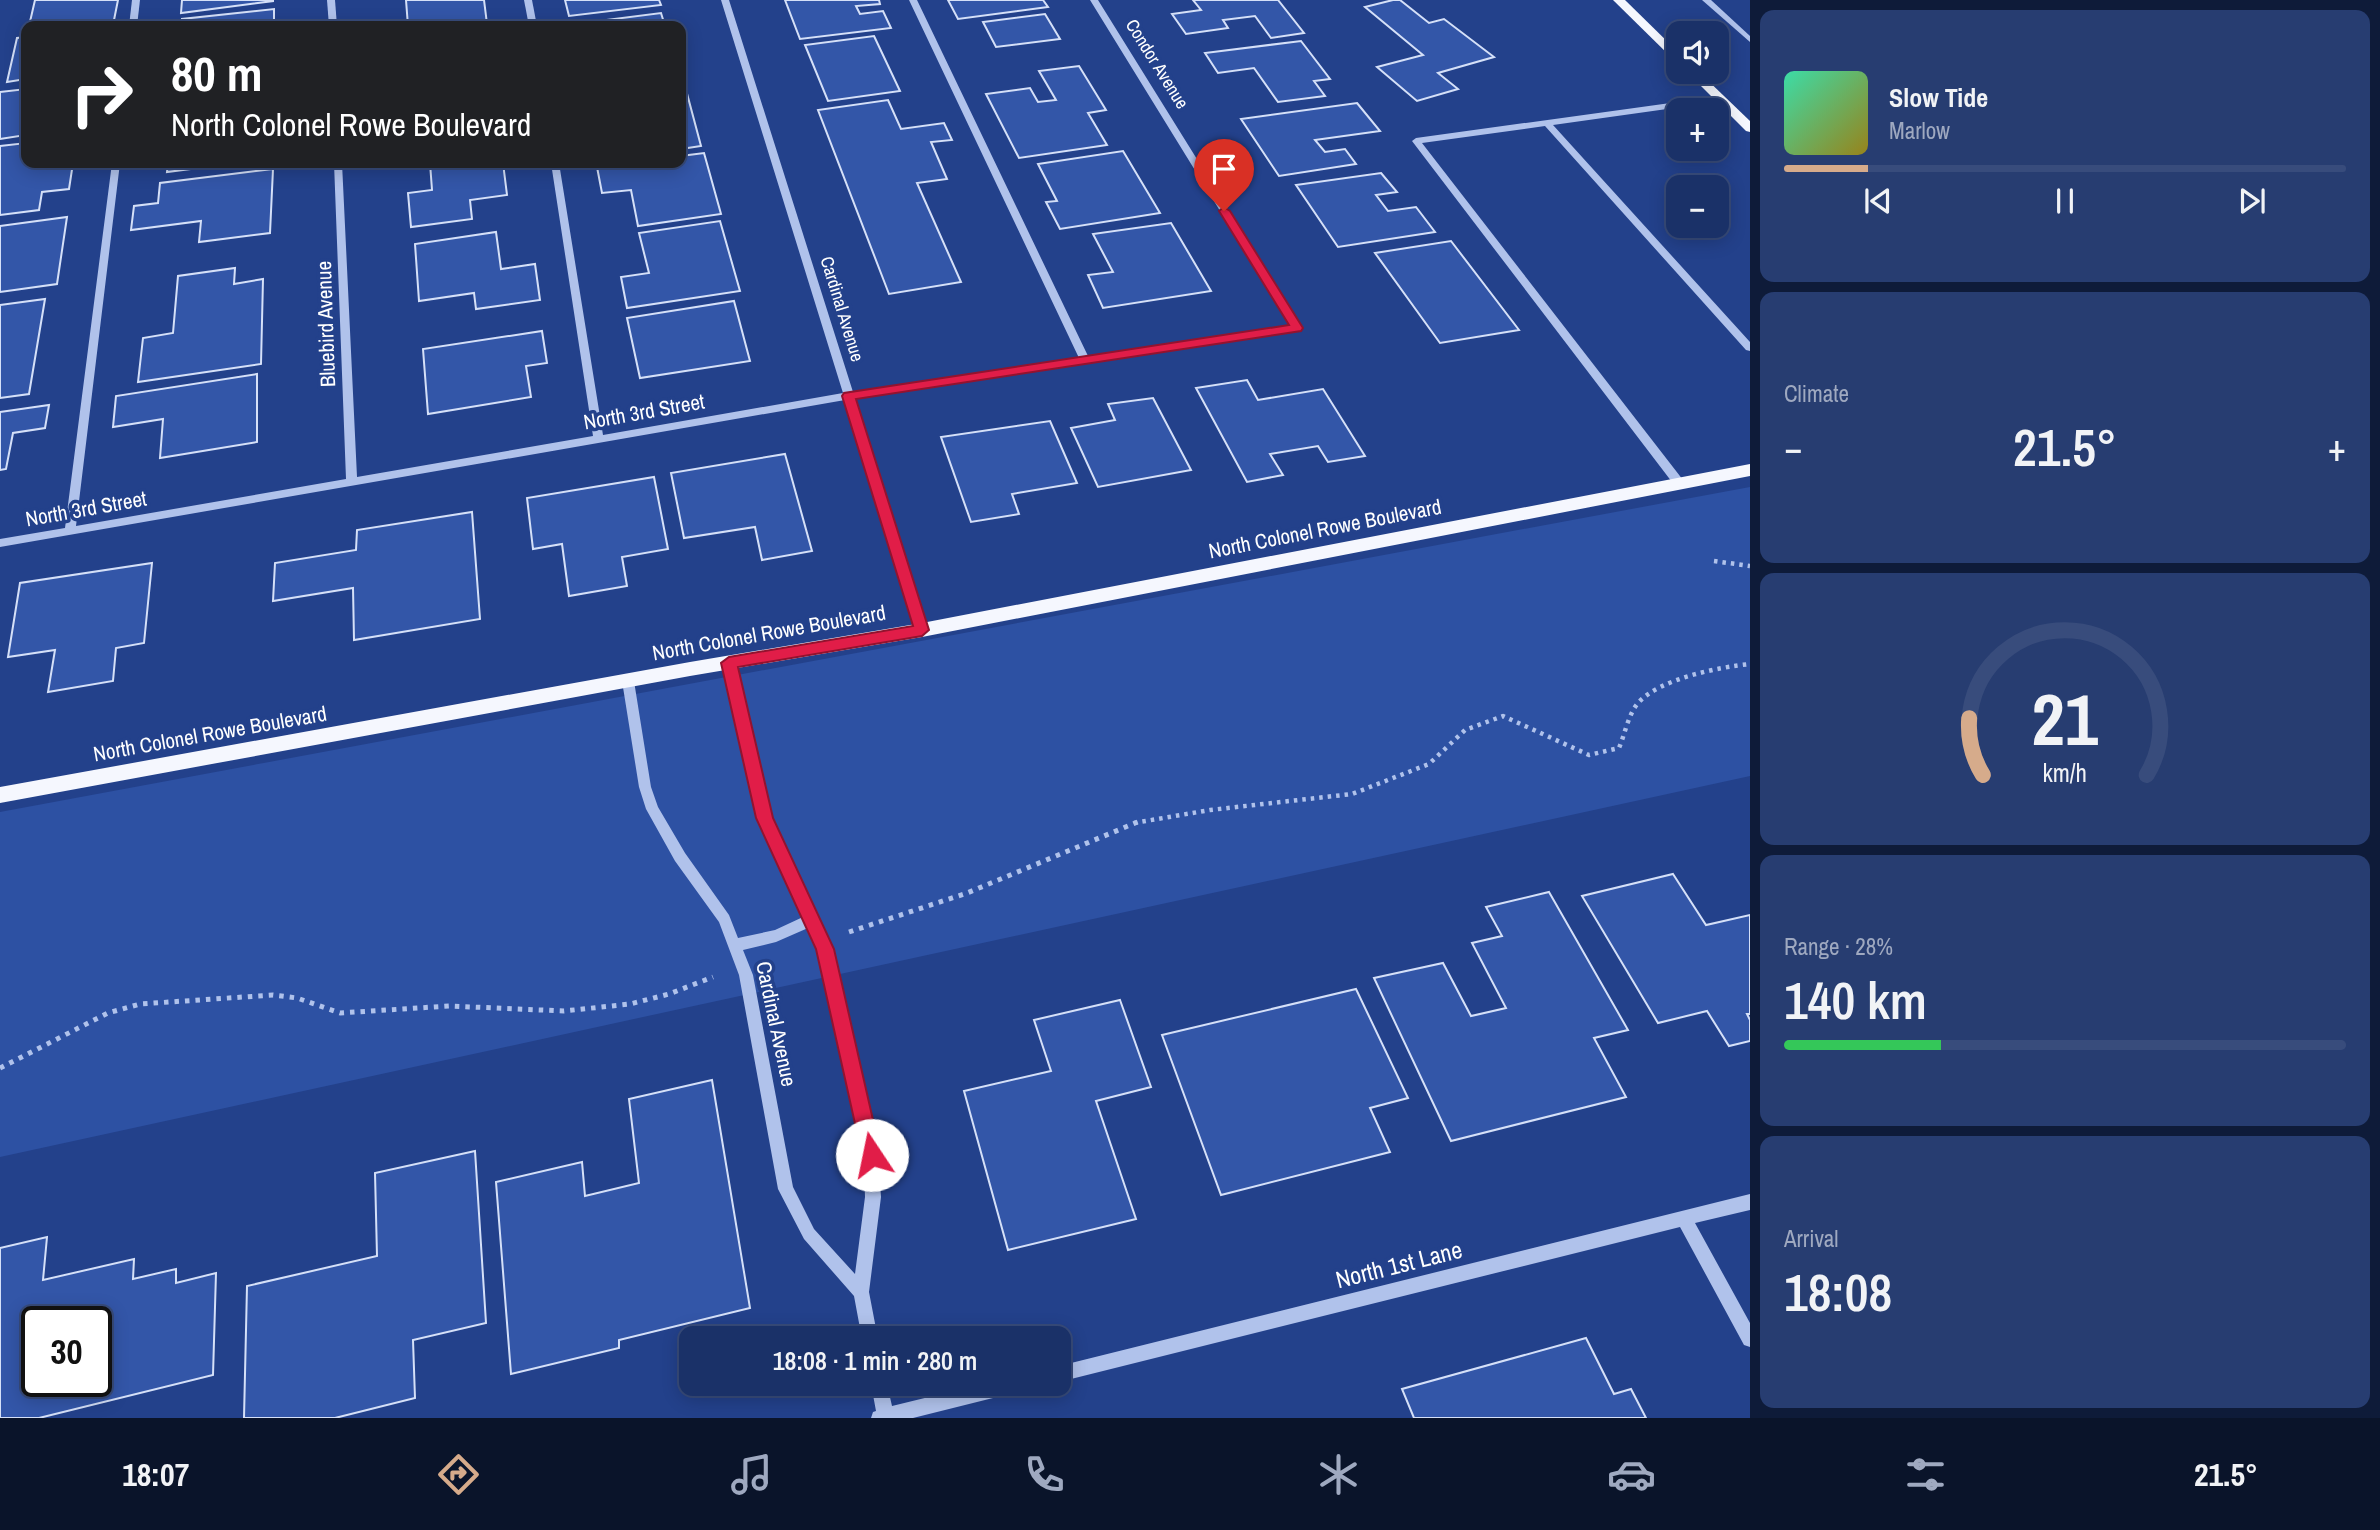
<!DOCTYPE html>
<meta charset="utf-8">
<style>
body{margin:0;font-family:"Archivo Narrow",sans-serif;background:#273d71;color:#f1f3f6;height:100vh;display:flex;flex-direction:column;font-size:26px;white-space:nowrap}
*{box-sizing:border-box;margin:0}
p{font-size:23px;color:#9fa9c0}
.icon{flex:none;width:38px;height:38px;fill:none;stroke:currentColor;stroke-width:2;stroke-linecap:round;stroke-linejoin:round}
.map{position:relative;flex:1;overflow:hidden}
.sheet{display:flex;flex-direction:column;gap:10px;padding:10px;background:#0e1b39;width:630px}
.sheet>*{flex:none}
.top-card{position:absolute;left:21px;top:21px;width:665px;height:147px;border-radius:14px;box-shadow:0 4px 18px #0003,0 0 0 2px #384c7c;background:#202124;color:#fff;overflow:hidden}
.tools{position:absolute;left:1666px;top:21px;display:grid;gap:14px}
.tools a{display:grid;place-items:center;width:63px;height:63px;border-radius:14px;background:#1a3168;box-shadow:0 4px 18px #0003,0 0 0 2px #384c7c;font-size:35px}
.speed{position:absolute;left:21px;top:1306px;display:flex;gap:14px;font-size:35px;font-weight:700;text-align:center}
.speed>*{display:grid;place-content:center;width:91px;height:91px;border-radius:50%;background:#1a3168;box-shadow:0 4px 18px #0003,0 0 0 2px #384c7c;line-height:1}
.speed .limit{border:4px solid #111;border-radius:10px;background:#fff;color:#111}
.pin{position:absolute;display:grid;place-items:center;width:60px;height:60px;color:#fff;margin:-72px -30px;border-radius:50% 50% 50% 0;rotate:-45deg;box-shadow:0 0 7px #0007}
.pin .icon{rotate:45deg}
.me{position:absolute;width:77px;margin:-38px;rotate:349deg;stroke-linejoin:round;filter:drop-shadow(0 0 5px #0008)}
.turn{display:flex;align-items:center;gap:24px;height:147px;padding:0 35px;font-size:32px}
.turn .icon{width:91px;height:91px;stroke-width:2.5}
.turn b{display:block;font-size:49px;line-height:60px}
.big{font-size:52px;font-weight:600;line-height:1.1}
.sheet .widget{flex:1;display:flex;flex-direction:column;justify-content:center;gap:10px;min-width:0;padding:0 24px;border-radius:14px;background:#273d71}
.sheet .dial{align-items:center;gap:0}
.dial svg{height:182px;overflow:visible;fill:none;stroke:#384c7c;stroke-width:7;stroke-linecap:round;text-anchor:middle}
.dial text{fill:#f1f3f6;stroke:none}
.song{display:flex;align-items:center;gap:21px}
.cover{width:84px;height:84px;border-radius:10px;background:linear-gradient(135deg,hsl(160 70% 55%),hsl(50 70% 35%))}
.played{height:7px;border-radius:4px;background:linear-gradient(90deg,#d6ab8b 15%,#384c7c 15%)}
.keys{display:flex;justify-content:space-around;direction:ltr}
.heat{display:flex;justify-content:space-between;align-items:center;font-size:38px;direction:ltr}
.charge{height:10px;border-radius:5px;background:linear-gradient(90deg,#34c759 28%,#384c7c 0)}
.trip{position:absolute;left:679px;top:1326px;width:392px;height:70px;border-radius:14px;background:#1a3168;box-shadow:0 4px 18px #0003,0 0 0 2px #384c7c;font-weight:600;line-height:70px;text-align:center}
.tabs{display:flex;height:112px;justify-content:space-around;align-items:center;background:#0a142a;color:#9fa9c0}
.tabs .icon{width:49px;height:49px}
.tabs .current{color:#d6ab8b}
.tabs b{font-size:32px;color:#f1f3f6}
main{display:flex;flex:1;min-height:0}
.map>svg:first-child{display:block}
</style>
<main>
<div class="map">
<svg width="1750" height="1418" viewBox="0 0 1750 1418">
<rect width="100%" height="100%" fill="#23418b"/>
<polygon fill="#2d51a3" points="1750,487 1750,776 0,1157 0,812"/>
<g fill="#3356a8" stroke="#d5e0f8" stroke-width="2" fill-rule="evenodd">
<polygon points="35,0 118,0 114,20 62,26 29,26"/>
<polygon points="182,0 273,0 273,1 181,13"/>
<polygon points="406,0 484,0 487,24 408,26"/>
<polygon points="565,0 659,0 661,5 569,16"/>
<polygon points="785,0 879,0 880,4 856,6 860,14 883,11 891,28 800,39"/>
<polygon points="948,0 1043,0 1048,7 958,19"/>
<polygon points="1193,0 1278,0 1304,33 1271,38 1255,16 1223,20 1228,28 1186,34 1172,14 1201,10"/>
<polygon points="1393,0 1400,0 1429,23 1444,19 1494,57 1438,73 1458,89 1417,101 1377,67 1423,55 1365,7"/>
<polygon points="274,9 274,26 182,26 182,19"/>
<polygon points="661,13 665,26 567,25"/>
<polygon points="1045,14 1060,39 996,47 983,22"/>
<polygon points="874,36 900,91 828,101 805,45"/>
<polygon points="26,37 26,79 7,82 17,38"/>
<polygon points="1301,41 1330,79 1314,81 1325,96 1278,102 1254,68 1218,73 1205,53"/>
<polygon points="1079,66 1106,110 1088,113 1107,145 1019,158 986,94 1030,88 1038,102 1056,100 1039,71"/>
<polygon points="681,86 685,86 701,146 681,149"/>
<polygon points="26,89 26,135 0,139 0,92"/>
<polygon points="888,100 901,129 944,123 952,140 931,142 947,179 917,183 961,282 889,294 818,110"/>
<polygon points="1357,103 1380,131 1315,140 1325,152 1345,149 1356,164 1279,176 1241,119"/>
<polygon points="26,143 26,163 73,163 69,189 42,192 39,210 0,215 0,146"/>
<polygon points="1123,151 1160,213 1060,229 1046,202 1057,201 1038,164"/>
<polygon points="704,153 721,214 638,226 631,190 602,193 597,167 627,163 681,163 681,156"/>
<polygon points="168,163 237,163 167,172"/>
<polygon points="430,163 503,163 507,195 470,200 472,219 411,227 408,193 432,190"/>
<polygon points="273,169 270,233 199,242 201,221 131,230 134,206 158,203 160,183"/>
<polygon points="1381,173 1397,192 1376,195 1388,211 1416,207 1435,232 1338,247 1296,185"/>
<polygon points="67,217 57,284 0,292 0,226"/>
<polygon points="720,221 740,291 627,308 621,277 649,273 639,233"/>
<polygon points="1171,223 1211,291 1103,308 1088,275 1113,272 1093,234"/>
<polygon points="496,232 501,269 535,264 540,300 476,309 474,293 419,301 415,244"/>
<polygon points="1451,241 1519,330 1440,343 1375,253"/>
<polygon points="235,268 234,284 263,279 261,364 138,382 143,338 173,333 178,276"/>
<polygon points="45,299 29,394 0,398 0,305"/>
<polygon points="734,301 750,361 640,378 627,318"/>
<polygon points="542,331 547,363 526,366 531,397 428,414 423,349"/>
<polygon points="257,374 257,442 160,458 163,419 113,427 116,396"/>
<polygon points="1247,380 1258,400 1323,389 1365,456 1328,462 1318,446 1270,454 1283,475 1247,482 1196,388"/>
<polygon points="1153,398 1191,470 1098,487 1071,428 1115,420 1108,404"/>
<polygon points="49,405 45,428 13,433 6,469 0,470 0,412"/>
<polygon points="1050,421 1077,483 1012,494 1019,514 971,522 941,437"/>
<polygon points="785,454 812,551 762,560 755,527 684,538 671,473"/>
<polygon points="654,477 668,549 622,557 627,586 569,596 562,544 533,549 527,498"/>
<polygon points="472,512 480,619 354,640 353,588 273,601 275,563 356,550 357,530"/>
<polygon points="152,563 144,643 116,648 113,681 48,692 55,650 8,657 20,583"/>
<polygon points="1673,874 1706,925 1750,915 1750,1014 1747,1014 1750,1020 1750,1041 1729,1046 1707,1011 1658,1023 1582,896"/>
<polygon points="1549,892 1628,1030 1594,1038 1626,1097 1451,1141 1374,978 1443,963 1471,1016 1506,1008 1472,943 1502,936 1486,907"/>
<polygon points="1356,989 1408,1098 1370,1108 1390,1152 1221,1195 1162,1035"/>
<polygon points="1120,1000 1151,1087 1096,1101 1136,1219 1008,1250 964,1091 1051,1071 1034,1020"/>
<polygon points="712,1080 750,1308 619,1340 619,1348 511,1374 496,1182 582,1162 585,1196 639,1183 629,1099"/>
<polygon points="475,1151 486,1323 413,1340 415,1398 335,1418 244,1418 247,1286 377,1256 375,1173"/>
<path d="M47 1237 43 1280 134 1259 133 1279 176 1269V1283L216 1273 213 1375 39 1418H0V1248ZM37 1321H96V1381H37Z"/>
<polygon points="1586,1338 1614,1394 1631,1389 1646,1418 1414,1418 1402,1389"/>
</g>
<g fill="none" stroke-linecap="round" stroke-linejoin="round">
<g stroke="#b0c2eb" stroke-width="4.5" stroke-dasharray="3.5 5" stroke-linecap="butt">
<polyline points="1714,561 1750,566"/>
<path d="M1134 823 1210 810 1352 794 1429 764 1465 730 1503 716 1589 755 1619 748C1625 734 1628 715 1638 703 1659 679 1719 667 1750 664"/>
</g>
<g stroke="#b0c2eb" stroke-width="5" stroke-dasharray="4.5 6" stroke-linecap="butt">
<polyline points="849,932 967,893 1140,821"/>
<polyline points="0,1068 108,1013 140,1004 273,995 297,998 340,1013 449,1006 564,1011 630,1004 669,994 713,977"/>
</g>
<g fill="#b0c2eb" fill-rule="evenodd">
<polygon points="132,0 140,0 137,26 129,26"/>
<polygon points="327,0 335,0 337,26 329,26"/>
<polygon points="524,0 532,0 537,26 529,26"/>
<polygon points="721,0 729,0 853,392 1079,358 909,0 917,0 1088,356 1291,326 1090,0 1098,0 1302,328 1297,331 855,399 928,630 922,635 916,630 845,400 0,547 0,539 65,528 112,163 120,163 76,526 346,479 334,163 342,163 357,477 593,436 551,163 559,163 603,435 843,393"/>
<polygon points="1702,0 1711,0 1750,36 1750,42"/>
<polygon points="1721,96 1725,99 1724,101 1553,125 1750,342 1750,351 1746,350 1545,126 1422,143 1683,480 1684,483 1683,486 1675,486 1412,141 1416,138"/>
<path d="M729 658 733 660 735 663 770 818 832 949 877 1141 881 1197 869 1292 878 1339H862L854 1296 804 1239 778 1189 739 975 719 922 675 861 646 809 639 787 622 681 624 678H632L634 681 651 787 658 807 685 853 729 915 738 938 775 930 803 917 758 818 723 663 725 660ZM808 928 818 949 863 1141 865 1197 855 1274 814 1229 793 1187 753 975 743 950 776 942Z"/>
<polygon points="1750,1194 1750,1210 1695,1223 1750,1323 1750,1347 1744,1345 1680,1227 1059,1382 1059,1366"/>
<polygon points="871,1384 887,1384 892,1406 982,1384 1025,1384 1023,1390 1017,1392 913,1418 871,1418 873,1412 876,1411"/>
</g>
<g fill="#f5f7fe" fill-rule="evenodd">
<polygon points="1613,0 1625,0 1678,52 1678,61 1674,60"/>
<polygon points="1687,72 1699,72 1750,121 1750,132 1746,131"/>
<polygon points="1750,464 1750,476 922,637 690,676 0,803 0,787 690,662 922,623"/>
</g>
</g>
<polygon fill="#e11d48" stroke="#92132f" stroke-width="2" points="1224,207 1230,211 1303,328 1301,331 856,399 929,630 922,636 738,667 773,818 834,949 881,1155 878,1162 872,1164 865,1162 862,1155 816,949 756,818 721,663 729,657 913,626 842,396 844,393 1289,325 1219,211"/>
<g text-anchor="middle" stroke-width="7" stroke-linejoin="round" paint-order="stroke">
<g font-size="18" fill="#fff" stroke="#23418b">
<text transform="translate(1157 64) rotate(58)" y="6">Condor Avenue</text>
<text transform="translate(842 309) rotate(73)" y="6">Cardinal Avenue</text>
</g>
<g font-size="21" fill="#fff" stroke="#23418b">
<text transform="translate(326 324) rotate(-92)" y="7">Bluebird Avenue</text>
<text transform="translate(644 412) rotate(-10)" y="7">North 3rd Street</text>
<text transform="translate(86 509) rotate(-10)" y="7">North 3rd Street</text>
<text transform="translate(1325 529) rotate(-11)" y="7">North Colonel Rowe Boulevard</text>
<text transform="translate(769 633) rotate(-10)" y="7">North Colonel Rowe Boulevard</text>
<text transform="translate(210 734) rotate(-10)" y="7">North Colonel Rowe Boulevard</text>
<text transform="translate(776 1024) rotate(78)" y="7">Cardinal Avenue</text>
</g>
<g font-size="24" fill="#fff" stroke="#23418b">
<text transform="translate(1399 1265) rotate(-14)" y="8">North 1st Lane</text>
</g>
</g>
</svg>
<div class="tools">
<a><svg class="icon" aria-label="sound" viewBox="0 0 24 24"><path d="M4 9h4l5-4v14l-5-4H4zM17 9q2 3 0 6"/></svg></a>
<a>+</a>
<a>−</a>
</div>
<div class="speed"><div class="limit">30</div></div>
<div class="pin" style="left:1224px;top:211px;background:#d93025"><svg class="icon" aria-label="arrive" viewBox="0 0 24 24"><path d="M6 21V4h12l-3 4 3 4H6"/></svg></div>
<svg class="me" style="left:872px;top:1155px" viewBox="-20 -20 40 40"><circle r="19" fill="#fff"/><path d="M0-13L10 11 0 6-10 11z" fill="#e11d48"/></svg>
<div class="trip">18:08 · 1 min · 280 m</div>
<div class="top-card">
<div class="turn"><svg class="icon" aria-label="right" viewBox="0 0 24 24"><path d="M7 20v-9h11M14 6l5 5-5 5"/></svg><div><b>80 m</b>North Colonel Rowe Boulevard</div></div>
</div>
</div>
<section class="sheet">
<div class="widget">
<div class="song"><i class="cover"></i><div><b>Slow Tide</b><p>Marlow</p></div></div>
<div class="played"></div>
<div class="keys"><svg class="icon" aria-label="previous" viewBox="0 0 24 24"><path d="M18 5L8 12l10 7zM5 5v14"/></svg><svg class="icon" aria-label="pause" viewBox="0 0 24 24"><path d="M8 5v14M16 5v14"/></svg><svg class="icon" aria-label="next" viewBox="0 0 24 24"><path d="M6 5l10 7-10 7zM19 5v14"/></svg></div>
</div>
<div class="widget"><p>Climate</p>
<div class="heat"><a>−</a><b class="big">21.5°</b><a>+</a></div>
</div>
<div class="widget dial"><svg viewBox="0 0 100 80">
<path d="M14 69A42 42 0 1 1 86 69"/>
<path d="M14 69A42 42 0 0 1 8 44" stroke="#d6ab8b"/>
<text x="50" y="56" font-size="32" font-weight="700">21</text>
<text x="50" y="72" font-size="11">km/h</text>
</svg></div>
<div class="widget"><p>Range · 28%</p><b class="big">140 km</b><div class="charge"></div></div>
<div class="widget"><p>Arrival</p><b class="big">18:08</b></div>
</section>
</main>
<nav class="tabs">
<b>18:07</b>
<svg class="icon current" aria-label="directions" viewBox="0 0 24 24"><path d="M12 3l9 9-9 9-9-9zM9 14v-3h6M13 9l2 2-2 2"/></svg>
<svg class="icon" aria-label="music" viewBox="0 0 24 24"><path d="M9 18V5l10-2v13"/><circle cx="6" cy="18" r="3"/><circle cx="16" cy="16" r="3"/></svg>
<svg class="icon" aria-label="phone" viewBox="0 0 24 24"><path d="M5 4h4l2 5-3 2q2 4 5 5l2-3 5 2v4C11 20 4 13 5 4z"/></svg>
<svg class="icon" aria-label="climate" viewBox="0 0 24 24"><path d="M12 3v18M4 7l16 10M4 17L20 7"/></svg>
<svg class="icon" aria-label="car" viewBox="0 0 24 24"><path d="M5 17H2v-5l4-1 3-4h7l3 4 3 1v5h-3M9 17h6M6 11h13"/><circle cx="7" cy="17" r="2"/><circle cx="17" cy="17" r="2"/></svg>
<svg class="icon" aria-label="filters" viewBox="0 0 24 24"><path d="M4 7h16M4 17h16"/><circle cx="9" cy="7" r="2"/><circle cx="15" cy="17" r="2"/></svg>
<b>21.5°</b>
</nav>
